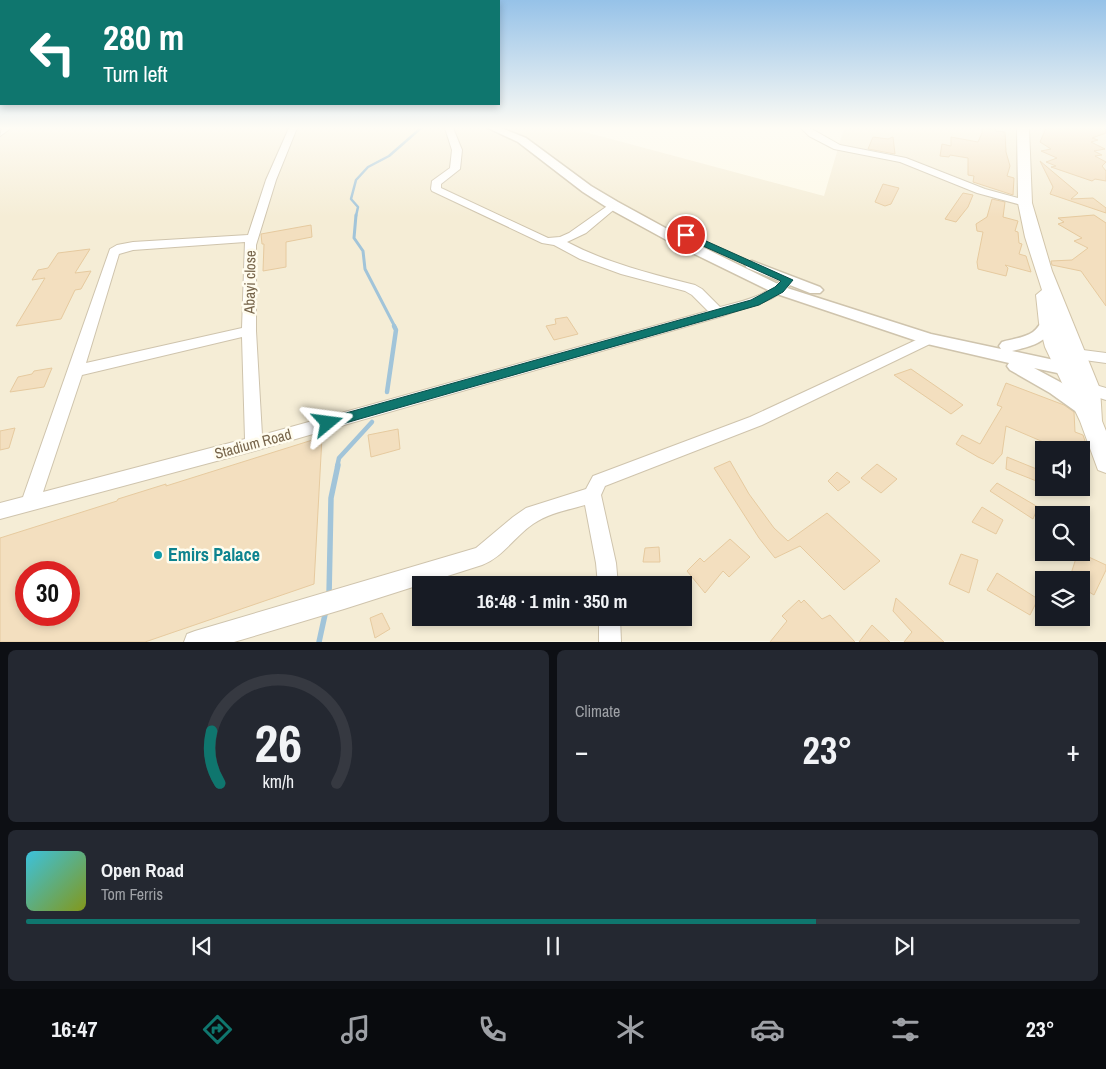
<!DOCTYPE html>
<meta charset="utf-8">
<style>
body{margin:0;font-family:"Archivo Narrow",sans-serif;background:#242831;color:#f1f3f6;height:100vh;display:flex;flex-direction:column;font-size:19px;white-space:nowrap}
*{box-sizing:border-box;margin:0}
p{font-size:16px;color:#9ea1a6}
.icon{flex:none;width:28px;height:28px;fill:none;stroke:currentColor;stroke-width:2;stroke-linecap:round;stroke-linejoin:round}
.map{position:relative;height:642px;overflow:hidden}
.sheet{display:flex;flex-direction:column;gap:8px;padding:8px;background:#0d0f14;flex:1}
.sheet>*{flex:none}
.guide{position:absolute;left:0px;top:0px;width:500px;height:105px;box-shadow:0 2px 8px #0003;background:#0f766e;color:#fff;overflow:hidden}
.buttons{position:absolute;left:1035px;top:441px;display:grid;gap:10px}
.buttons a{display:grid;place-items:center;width:55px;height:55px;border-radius:0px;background:#171b24;box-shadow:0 2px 8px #0003;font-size:25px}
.speed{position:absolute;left:15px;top:561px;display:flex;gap:10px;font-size:25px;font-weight:700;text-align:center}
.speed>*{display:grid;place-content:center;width:65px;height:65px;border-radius:50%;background:#171b24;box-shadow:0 2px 8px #0003;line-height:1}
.speed .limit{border:8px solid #d22;background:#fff;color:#111}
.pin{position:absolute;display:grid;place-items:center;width:42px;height:42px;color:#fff;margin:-21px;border:2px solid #fff;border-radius:50%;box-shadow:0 1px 5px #0007}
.me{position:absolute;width:55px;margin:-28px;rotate:74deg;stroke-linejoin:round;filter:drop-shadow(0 0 4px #0008)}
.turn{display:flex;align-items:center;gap:18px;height:105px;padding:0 20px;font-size:22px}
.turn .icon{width:65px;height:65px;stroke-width:2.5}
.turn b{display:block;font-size:35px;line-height:42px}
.big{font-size:38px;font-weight:700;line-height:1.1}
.sheet .widget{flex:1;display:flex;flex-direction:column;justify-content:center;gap:8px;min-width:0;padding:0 18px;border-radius:8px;background:#242831}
.sheet .dial{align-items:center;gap:0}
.dial svg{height:130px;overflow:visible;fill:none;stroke:#363941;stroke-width:7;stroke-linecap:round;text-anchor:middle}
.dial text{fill:#f1f3f6;stroke:none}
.song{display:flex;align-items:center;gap:15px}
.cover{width:60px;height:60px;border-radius:8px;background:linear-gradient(135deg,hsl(190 70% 55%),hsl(70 70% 35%))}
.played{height:5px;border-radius:2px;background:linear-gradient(90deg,#0f766e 75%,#363941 75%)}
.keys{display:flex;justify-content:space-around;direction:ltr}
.heat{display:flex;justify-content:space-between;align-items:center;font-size:28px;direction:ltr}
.sheet .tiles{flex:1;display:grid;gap:8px;grid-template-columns:1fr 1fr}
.widget:last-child{grid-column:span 2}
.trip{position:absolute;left:412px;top:576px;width:280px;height:50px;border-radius:0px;background:#171b24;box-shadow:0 2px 8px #0003;font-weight:700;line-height:50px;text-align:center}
.menu{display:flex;height:80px;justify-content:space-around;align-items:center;background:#090b0e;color:#9ea1a6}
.menu .icon{width:35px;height:35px}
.menu .selected{color:#0f766e}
.menu b{font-size:22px;color:#f1f3f6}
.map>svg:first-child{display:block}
</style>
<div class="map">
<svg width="1106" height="642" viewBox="0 0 1106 642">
<rect width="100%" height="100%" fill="#fdf9e8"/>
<path fill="#f5edd6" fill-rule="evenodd" d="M0 128H570L824 196 844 128H1106V641L0 642ZM1044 450H1081V488H1044ZM1044 515H1081V552H1044ZM26 572H69V615H26ZM1044 580H1081V618H1044ZM421 585H684V618H421Z"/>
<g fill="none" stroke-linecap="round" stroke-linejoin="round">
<polyline stroke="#a1c4d9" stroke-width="2.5" points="356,216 358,207 351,199 356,180 368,167 389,156 421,128"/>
<polyline stroke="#a1c4d9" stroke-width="3" points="356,215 354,238 363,251 365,269 395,327"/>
<g stroke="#a1c4d9" stroke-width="4.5">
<polyline points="387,392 396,330 394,326"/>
<polyline points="337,467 339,458 372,422"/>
</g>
<g stroke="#a1c4d9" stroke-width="5.5">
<polyline points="329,596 331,498 338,465"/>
<polyline points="319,642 326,610"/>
</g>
</g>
<g fill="#f3dfbf" stroke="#e6ca9f" fill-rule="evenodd">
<polygon points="982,128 995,128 996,131 1005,132 1006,152 1010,166 1007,176 1014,178 1013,195 973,182 974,176 968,175 968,158 950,155 949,157 940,156 942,144 951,146 951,137 978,142 982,133"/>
<polygon points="1046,128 1106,128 1106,133 1092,138 1098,140 1091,142 1105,149 1094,151 1102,155 1095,156 1106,162 1102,166 1106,171 1106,181 1095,179 1092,181 1051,167 1056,166 1046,162 1057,158 1041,151 1051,149 1040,142"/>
<polygon points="873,137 888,139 893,137 895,154 868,149"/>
<polygon points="1040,161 1078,193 1071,199 1093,198 1106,208 1106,213 1050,194 1053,187"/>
<polygon points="883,184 899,188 891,204 885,206 875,202"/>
<polygon points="963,193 973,195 968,207 956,222 945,219"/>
<polygon points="992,199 1005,202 1003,217 1018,221 1015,231 1018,232 1019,243 1022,244 1019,254 1026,256 1031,272 1005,265 1008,268 1006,276 978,269 977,262 983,232 977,231 976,224 987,217"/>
<polygon points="1094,215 1106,223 1106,306 1081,271 1052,265 1051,261 1072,260 1088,248 1074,241 1082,238 1058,224 1064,222 1058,218"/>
<polygon points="311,225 312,237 286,242 286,267 263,271 264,244 262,244 261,234"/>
<polygon points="90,249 75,273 91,271 81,289 75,290 61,319 16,326 45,278 32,280 38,270 48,268 58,253"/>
<polygon points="567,317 578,334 554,340 546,326 556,324 555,319"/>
<polygon points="52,368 44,387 10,392 18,377 32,374 34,371"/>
<polygon points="911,369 963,405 951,414 894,375"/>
<polygon points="1006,383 1064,405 1074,412 1075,432 1083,435 1088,450 1069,450 1055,445 1055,447 1006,426 1002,454 993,464 978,457 956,444 962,435 980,444 1002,407 997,405"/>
<polygon points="15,428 9,448 0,450 0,431"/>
<polygon points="398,429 400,449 371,457 368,435"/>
<path d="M322 437 314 584 145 642H0V538L117 501 118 499 166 484V486ZM26 572H69V615H26Z"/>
<polygon points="1007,457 1044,472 1044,484 1006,469"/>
<polygon points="730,461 749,494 774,528 788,541 827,513 880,561 844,590 800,546 775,558 759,538 714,468"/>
<polygon points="877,464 897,479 881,493 861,478"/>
<polygon points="837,472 850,482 838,491 828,481"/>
<polygon points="997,483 1038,507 1033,519 990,491"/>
<polygon points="982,507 1003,520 996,534 972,522"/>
<polygon points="730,539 750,557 729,577 723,571 705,593 687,571 700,558 704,562"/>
<polygon points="659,547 660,562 643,562 645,548"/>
<polygon points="1078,552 1106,565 1106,570 1094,595 1081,587 1081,580 1069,580"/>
<polygon points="961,554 978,560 969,593 949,584"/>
<polygon points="997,573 1038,599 1030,615 987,590"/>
<polygon points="896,598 944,642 904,642 912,632 893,611"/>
<polygon points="799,600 801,603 804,600 822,619 830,615 855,642 770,642 787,621 782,616"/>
<polygon points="382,613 390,629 375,638 370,618"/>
<polygon points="872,625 890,642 859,642"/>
</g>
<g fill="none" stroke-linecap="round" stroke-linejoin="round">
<defs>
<g id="minor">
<polygon points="2,128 11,128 0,136"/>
<path d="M289 128H297L276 180 256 245V331L262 435 708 311 692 295 685 291 621 274 580 259 554 245 542 243 432 191 431 189 432 181 450 168 452 150 445 128H453L462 150 460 169 441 184V188L548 238 560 237 569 233 613 202 618 205 617 207 586 233 567 242C607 263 651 274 695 285L702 289 720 307C744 301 767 296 784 277H792L794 280C777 304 748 305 723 316L254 451 0 519V503L23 497 110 249 117 245 133 242 248 235 266 180ZM245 242 242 328 86 363 119 254 133 250ZM242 337 245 439 43 492 82 375Z"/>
<polygon points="801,128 810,128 840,145 906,158 985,189 1029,201 1030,203 1025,206 977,193 900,162 834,149 809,136"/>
<path d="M929 334 934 336 936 339 934 342 762 425 605 486 601 495 616 563 618 585H598L596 563 585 505C568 510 549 513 533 524 515 536 503 557 482 565L344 609 234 642H184L187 634 195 631 476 548 513 517 526 508 586 489 593 476 750 417Z"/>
<polygon points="1075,349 1106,353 1106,363 1070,358 1068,354 1070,350"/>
<polygon points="1089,383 1106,388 1106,400 1084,393 1081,389 1084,385"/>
<polygon points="599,618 620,618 621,642 599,642"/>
</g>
<g id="tertiary">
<path d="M488 128H501L526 138 591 186 618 202 682 237 784 287 931 334 1001 349 999 346 1002 342C1012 339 1024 338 1033 332 1042 325 1040 316 1054 319L1056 323C1047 343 1032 346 1012 351L1082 366 1085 371 1082 376 1076 377 1034 368 1062 383 1092 403 1094 408 1092 413 1085 415 1078 413 1050 393 1010 370 1007 366 1009 363 923 343 774 293 672 243 608 208 583 192 518 142Z"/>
<polygon points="752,261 820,287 823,290 820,293 810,293 747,268 745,265 747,262"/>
</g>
<polygon id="secondary" points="1017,128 1029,128 1032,203 1052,271 1100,389 1102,421 1106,431 1106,473 1098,470 1080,421 1045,347 1039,323 1036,295 1042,290 1025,237 1018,203"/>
</defs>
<use href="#minor" stroke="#cfc4ad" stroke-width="2"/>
<use href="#tertiary" stroke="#cfc4ad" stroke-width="3"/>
<use href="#secondary" stroke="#d2c5aa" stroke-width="2"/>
<use href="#minor" fill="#fff" fill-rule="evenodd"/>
<use href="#tertiary" fill="#fff" fill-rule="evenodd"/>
<use href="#secondary" fill="#fff" fill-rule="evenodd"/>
</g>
<linearGradient id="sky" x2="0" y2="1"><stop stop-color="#96c2e8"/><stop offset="0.59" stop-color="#fefcf5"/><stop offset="1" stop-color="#fefcf5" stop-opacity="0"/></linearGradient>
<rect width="1106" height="217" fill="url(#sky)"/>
<polygon fill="#0f766e" stroke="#0a4d48" points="686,232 793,280 783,292 759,305 328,428 324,427 322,423 324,419 328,418 751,300 775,287 781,281 683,237 683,233"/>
<circle fill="#0f9aa8" stroke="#fffcee" stroke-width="2" cx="158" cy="555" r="5"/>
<g text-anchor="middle" stroke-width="5" stroke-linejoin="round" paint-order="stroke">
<g font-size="15" fill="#77654b" stroke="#fffcee">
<text transform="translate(250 282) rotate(-89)" y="5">Abayi close</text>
<text transform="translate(253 444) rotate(-15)" y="5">Stadium Road</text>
</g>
<g font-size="18" font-weight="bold" fill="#0d838f" stroke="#fffcee" text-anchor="start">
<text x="168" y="561">Emirs Palace</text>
</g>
</g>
</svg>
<div class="buttons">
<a><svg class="icon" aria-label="sound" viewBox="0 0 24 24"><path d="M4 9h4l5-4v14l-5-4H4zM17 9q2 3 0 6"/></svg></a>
<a><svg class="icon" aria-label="search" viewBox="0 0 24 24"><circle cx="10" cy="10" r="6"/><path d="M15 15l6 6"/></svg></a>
<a><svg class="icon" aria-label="layers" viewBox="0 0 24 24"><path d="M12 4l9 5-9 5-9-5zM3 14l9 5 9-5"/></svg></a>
</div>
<div class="speed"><div class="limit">30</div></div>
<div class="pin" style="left:686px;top:235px;background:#d93025"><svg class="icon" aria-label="arrive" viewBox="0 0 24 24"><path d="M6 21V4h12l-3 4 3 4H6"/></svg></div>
<svg class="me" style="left:328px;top:423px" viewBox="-20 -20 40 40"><path d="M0-17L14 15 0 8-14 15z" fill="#0f766e" stroke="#fff" stroke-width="4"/></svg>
<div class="trip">16:48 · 1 min · 350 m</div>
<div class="guide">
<div class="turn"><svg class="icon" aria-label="left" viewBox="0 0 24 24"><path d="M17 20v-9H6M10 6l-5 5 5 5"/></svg><div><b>280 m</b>Turn left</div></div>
</div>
</div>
<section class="sheet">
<div class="tiles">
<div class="widget dial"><svg viewBox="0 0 100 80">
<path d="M14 69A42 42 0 1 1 86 69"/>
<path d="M14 69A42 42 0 0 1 9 37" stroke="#0f766e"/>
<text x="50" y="56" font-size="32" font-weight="700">26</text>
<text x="50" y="72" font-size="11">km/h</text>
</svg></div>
<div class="widget"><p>Climate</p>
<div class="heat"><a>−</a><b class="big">23°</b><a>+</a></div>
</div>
<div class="widget">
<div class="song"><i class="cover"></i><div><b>Open Road</b><p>Tom Ferris</p></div></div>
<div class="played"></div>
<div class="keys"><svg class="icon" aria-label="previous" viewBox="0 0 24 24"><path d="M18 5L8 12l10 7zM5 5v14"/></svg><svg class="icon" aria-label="pause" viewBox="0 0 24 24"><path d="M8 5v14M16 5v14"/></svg><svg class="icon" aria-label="next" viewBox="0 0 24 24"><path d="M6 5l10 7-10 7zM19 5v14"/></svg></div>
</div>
</div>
</section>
<nav class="menu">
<b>16:47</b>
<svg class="icon selected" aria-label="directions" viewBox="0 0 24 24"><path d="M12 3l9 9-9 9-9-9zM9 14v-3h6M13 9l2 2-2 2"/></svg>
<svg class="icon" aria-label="music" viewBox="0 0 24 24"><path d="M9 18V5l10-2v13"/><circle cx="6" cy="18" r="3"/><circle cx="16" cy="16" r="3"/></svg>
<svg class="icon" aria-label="phone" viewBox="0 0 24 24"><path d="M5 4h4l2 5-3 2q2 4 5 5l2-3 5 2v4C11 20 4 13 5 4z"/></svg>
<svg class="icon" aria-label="climate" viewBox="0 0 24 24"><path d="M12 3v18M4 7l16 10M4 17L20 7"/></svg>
<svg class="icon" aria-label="car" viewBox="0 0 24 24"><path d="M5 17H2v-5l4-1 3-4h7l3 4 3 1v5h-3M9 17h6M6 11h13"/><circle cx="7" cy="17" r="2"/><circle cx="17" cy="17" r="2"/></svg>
<svg class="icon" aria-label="filters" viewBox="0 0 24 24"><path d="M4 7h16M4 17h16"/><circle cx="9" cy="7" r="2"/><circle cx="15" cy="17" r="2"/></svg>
<b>23°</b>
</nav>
